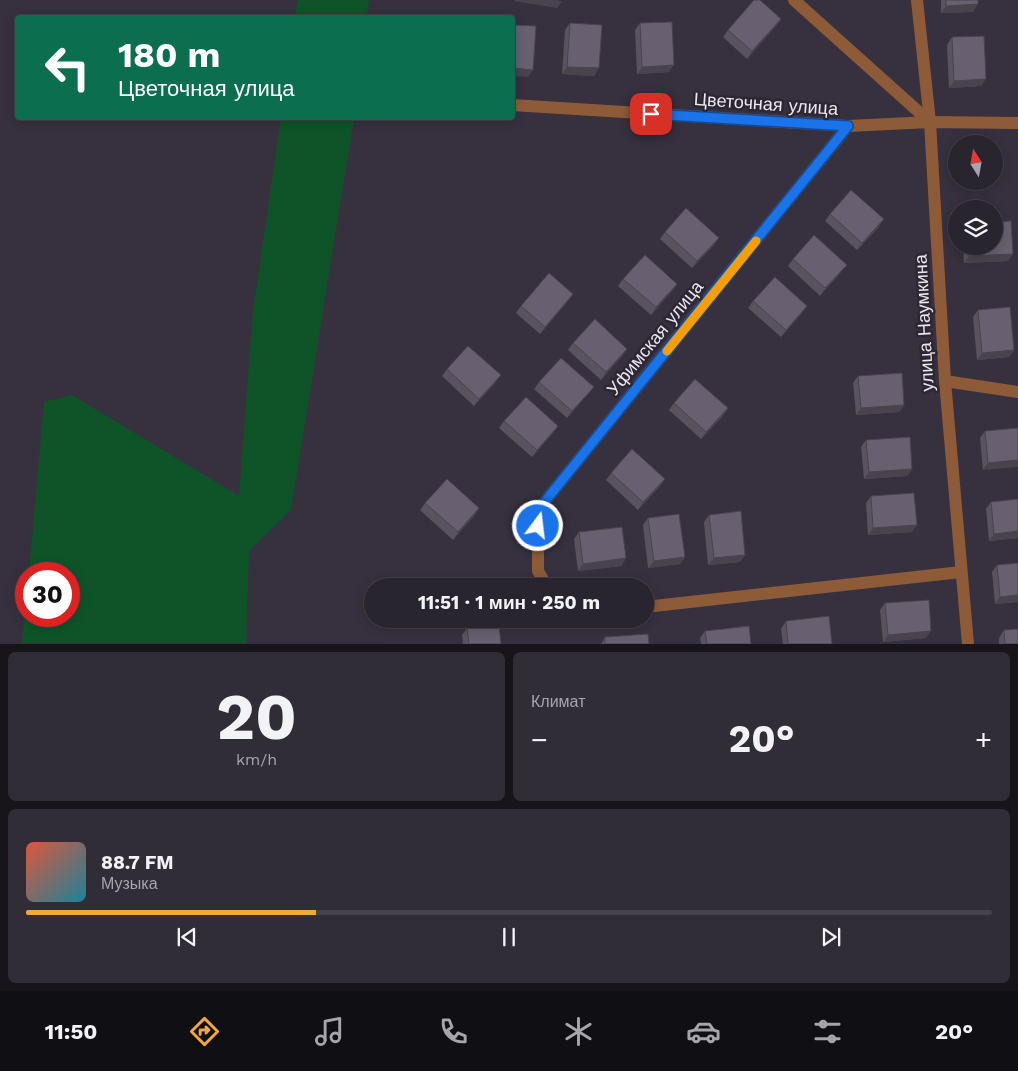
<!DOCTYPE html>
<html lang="ru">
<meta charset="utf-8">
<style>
body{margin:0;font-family:"Work Sans",sans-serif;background:#312d37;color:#f1f3f6;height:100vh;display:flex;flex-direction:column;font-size:19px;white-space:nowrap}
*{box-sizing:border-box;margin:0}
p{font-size:16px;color:#a5a5aa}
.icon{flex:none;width:28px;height:28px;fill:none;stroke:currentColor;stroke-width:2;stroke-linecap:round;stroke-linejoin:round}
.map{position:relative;height:644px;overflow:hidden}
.details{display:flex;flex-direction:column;gap:8px;padding:8px;background:#17141a;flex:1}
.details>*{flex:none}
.top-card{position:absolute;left:15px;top:15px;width:500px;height:105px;border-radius:5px;box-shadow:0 2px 12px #0003,0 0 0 1px #45424b;background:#0b6e4f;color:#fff;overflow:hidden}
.needle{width:32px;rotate:349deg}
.controls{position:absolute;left:948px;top:135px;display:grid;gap:10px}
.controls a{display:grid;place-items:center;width:55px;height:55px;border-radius:50%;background:#29252f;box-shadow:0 2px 12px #0003,0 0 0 1px #45424b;font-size:25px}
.speed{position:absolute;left:15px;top:562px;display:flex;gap:10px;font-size:25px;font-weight:700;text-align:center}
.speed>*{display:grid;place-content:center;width:65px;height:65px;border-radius:50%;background:#29252f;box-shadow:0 2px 12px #0003,0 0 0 1px #45424b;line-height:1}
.speed .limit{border:8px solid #d22;background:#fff;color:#111}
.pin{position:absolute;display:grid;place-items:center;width:42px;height:42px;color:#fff;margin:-21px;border-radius:10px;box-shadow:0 2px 8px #0006}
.me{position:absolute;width:55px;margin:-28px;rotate:15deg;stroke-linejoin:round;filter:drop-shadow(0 0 4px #0008)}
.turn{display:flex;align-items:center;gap:18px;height:105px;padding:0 20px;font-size:22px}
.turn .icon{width:65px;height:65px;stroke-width:2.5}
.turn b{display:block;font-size:35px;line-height:42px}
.big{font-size:38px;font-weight:700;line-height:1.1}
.details .tile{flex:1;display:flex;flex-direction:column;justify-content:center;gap:8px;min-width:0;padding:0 18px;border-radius:8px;background:#312d37}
.details .dial{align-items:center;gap:0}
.dial b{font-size:65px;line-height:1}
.song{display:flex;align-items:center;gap:15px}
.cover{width:60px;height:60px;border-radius:8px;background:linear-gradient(135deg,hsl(10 70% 55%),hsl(190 70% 35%))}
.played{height:5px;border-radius:2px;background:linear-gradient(90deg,#f0a73e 30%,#45424b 30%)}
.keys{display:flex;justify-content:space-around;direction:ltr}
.heat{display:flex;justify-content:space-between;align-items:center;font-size:28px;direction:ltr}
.details .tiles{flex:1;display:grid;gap:8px;grid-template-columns:1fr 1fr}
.tile:last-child{grid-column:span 2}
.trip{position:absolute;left:364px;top:578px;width:290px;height:50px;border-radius:25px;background:#29252f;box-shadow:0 2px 12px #0003,0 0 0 1px #45424b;font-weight:700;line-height:50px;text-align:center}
.tabs{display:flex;height:80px;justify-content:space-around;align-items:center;background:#100f13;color:#a5a5aa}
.tabs .icon{width:35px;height:35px}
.tabs .active{color:#f0a73e}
.tabs b{font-size:22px;color:#f1f3f6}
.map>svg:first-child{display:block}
</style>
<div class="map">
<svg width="1018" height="644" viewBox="0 0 1018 644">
<rect width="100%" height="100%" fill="#37313f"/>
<g fill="#0f5428">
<polygon points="298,0 369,0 367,17 295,17"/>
<polygon points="281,118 354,118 291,510 249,551 246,643 22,643 26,600 26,616 69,616 69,574 29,574 44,402 72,395 239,496 253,311"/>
</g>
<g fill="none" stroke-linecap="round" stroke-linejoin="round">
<g stroke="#8e5b38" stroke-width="12">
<polyline points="794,0 930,122"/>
<polyline points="917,0 930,122 945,381 968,644"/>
<polyline points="512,105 848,126 930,122 1018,123"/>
<polyline points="945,381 1018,392"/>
<polyline points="547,586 538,571 538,510 848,126"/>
<polyline points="645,607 961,572"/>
</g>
</g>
<g fill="#595360">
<polygon points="941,0 978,0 973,12 941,13"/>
<polygon points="781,19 776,26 747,59 723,37 728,30"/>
<polygon points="570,23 594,76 562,74 565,30"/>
<polygon points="640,23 669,72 637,74 635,30"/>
<polygon points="952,37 981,86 949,88 947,45"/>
<polygon points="830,214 879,227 857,250 825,221"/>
<polygon points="665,232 714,245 692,268 660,239"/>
<polygon points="963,246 994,246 1008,261 964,263"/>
<polygon points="793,259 841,272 820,296 788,266"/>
<polygon points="623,279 677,284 672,291 651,315 618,286"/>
<polygon points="573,294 568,301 540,334 516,313 521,306"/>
<polygon points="753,301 802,313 781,337 748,308"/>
<polygon points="978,310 1014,350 1009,357 977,360 973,317"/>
<polygon points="573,343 627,349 622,356 601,380 568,350"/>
<polygon points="447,369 496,382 474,406 442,376"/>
<polygon points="858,376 904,405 899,412 856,415 853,383"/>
<polygon points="539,382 594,387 588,394 567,418 534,389"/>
<polygon points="674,403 728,408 723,416 701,439 669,410"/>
<polygon points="504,421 558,426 553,433 532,457 499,428"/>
<polygon points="1018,428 983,470 980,438 985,431"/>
<polygon points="866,440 912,469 907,476 864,479 861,447"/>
<polygon points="611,473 660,486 638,510 606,480"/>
<polygon points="871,496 912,532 868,535 866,503"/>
<polygon points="1018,499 1018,538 989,541 986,509 991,502"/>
<polygon points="425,503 479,508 474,516 453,540 420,510"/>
<polygon points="709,515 740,562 708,565 704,522"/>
<polygon points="648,518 685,557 680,564 648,568 643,525"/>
<polygon points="579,532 626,558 621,566 578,571 574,539"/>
<polygon points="997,565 1018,602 995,604 992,572"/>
<polygon points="885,603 926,638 883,642 880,610"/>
<polygon points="405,619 454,619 449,627 405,629"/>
<polygon points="786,621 832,644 783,644 781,629"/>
<polygon points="467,628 501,644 463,644 462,635"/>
<polygon points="1004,630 1018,644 999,644 999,638"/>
<polygon points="705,631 751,644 701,644 700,638"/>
<polygon points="605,637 649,644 601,644"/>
</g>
<g fill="#49434e">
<polygon points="515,0 554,0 562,1 557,8 514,1"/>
<polygon points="978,4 973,12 941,13 946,6"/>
<polygon points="781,19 776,26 747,59 752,51"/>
<polygon points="674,65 669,72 637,74 642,67"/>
<polygon points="567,67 599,68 594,76 562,74"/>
<polygon points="512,68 533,70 528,77 512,76"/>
<polygon points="986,79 981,86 949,88 954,81"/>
<polygon points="884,219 879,227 857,250 862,243"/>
<polygon points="719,238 714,245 692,268 697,261"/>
<polygon points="1013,254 1008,261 964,263 969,256"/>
<polygon points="847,265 841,272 820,296 825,288"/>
<polygon points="677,284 672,291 651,315 656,307"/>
<polygon points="573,294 568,301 540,334 545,327"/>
<polygon points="807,306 802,313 781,337 786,330"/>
<polygon points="627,349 622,356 601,380 606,372"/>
<polygon points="1014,350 1009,357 977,360 982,353"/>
<polygon points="501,375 496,382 474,406 479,399"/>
<polygon points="594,387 588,394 567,418 572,411"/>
<polygon points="904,405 899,412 856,415 861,408"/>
<polygon points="728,408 723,416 701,439 706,432"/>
<polygon points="558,426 553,433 532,457 537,450"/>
<polygon points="1018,460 1018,467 983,470 988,463"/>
<polygon points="912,469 907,476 864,479 869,472"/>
<polygon points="665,479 660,486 638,510 643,502"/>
<polygon points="479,508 474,516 453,540 458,532"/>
<polygon points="917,525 912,532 868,535 873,528"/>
<polygon points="1018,531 1018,538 989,541 994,534"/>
<polygon points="745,555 740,562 708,565 714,558"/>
<polygon points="685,557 680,564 648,568 654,561"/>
<polygon points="626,558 621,566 578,571 583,564"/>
<polygon points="1018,595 1018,602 995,604 1000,597"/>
<polygon points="454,619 449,627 405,629 410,621"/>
<polygon points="931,631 926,638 883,642 888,635"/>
</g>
<g fill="#686070" stroke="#49434e">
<polygon points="754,0 760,0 781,19 752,51 728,30"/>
<polygon points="946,0 978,0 978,4 946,6"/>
<polygon points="672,22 674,65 642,67 640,23"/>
<polygon points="570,23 602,25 599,68 567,67"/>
<polygon points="512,25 536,26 533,70 512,68"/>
<polygon points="984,36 986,79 954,81 952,37"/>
<polygon points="851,190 884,219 862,243 830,214"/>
<polygon points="686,208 719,238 697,261 665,232"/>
<polygon points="1011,221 1013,254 969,256 969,246 994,246 994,222"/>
<polygon points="814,235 847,265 825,288 793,259"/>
<polygon points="645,255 677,284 656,307 623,279"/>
<polygon points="549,273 573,294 545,327 521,306"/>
<polygon points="775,277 807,306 786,330 753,301"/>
<polygon points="1010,307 1014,350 982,353 978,310"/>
<polygon points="595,319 627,349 606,372 573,343"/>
<polygon points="468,346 501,375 479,399 447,369"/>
<polygon points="561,358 594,387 572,411 539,382"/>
<polygon points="902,373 904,405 861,408 858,376"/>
<polygon points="695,379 728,408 706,432 674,403"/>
<polygon points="526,397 558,426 537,450 504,421"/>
<polygon points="1018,428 1018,460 988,463 985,431"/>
<polygon points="910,437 912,469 869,472 866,440"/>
<polygon points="632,449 665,479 643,502 611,473"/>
<polygon points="447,479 479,508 458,532 425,503"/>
<polygon points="914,493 917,525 873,528 871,496"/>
<polygon points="1018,499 1018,531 994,534 991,502"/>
<polygon points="741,511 745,555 714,558 709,515"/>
<polygon points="679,514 685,557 654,561 648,518"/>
<polygon points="622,527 626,558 583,564 579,532"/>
<polygon points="1018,563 1018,595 1000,597 997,565"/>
<polygon points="929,600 931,631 888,635 885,603"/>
<polygon points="829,616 832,644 788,644 786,621"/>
<polygon points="410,619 454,619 410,621"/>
<polygon points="499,625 501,644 469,644 467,628"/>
<polygon points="749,626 751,644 707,644 705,631"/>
<polygon points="1018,629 1018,644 1005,644 1004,630"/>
<polygon points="648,634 649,644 605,644 605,637"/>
</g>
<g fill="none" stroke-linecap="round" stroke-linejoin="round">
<defs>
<polyline id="route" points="538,526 538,510 848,126 651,114"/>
</defs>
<use href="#route" stroke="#114b97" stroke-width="12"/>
<use href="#route" stroke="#1a73e8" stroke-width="9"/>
<polyline stroke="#f59e0b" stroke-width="9" points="667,351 756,241"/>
</g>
<g text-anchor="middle" stroke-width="5" stroke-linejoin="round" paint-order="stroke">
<g font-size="18" fill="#eae6ef" stroke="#2d2734">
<text transform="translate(766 104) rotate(4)" y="6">Цветочная улица</text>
<text transform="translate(924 323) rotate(-93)" y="6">улица Наумкина</text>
<text transform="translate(655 338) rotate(-51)" y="6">Уфимская улица</text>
</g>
</g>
</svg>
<div class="controls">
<a><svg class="needle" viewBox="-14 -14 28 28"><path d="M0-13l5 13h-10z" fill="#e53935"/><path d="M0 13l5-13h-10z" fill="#a5a5aa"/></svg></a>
<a><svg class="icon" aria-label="layers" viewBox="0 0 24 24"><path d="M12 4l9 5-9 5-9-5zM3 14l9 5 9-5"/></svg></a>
</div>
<div class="speed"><div class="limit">30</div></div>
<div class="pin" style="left:651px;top:114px;background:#d93025"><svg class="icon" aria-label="arrive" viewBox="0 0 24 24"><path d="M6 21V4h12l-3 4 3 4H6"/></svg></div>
<svg class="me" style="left:538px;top:526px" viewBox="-20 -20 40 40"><circle r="17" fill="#1a73e8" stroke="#fff" stroke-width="3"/><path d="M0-11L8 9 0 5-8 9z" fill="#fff"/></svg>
<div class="trip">11:51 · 1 мин · 250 m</div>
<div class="top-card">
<div class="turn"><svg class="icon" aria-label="left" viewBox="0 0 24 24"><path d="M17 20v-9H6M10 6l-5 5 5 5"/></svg><div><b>180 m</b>Цветочная улица</div></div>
</div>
</div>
<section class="details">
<div class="tiles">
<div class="tile dial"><b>20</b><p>km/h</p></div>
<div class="tile"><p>Климат</p>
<div class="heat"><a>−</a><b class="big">20°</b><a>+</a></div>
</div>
<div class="tile">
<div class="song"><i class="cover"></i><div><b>88.7 FM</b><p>Музыка</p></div></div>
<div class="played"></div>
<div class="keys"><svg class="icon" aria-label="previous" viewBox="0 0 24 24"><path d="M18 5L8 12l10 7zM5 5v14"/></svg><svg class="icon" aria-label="pause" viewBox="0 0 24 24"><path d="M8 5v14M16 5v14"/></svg><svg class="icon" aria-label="next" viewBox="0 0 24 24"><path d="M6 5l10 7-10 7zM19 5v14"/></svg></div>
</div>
</div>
</section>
<nav class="tabs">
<b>11:50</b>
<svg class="icon active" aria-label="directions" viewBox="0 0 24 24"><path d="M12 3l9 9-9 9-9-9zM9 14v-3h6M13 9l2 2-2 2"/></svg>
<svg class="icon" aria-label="music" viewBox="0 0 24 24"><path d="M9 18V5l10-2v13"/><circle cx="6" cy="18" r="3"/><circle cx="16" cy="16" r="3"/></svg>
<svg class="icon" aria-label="phone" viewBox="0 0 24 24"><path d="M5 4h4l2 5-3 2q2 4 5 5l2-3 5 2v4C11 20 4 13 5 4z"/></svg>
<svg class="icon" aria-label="climate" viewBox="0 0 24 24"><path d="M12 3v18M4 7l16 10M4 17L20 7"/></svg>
<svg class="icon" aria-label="car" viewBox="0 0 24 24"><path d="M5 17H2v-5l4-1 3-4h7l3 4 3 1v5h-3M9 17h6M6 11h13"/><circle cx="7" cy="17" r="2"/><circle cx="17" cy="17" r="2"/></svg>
<svg class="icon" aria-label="filters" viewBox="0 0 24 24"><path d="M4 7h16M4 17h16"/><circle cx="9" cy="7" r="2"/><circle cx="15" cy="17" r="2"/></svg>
<b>20°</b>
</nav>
